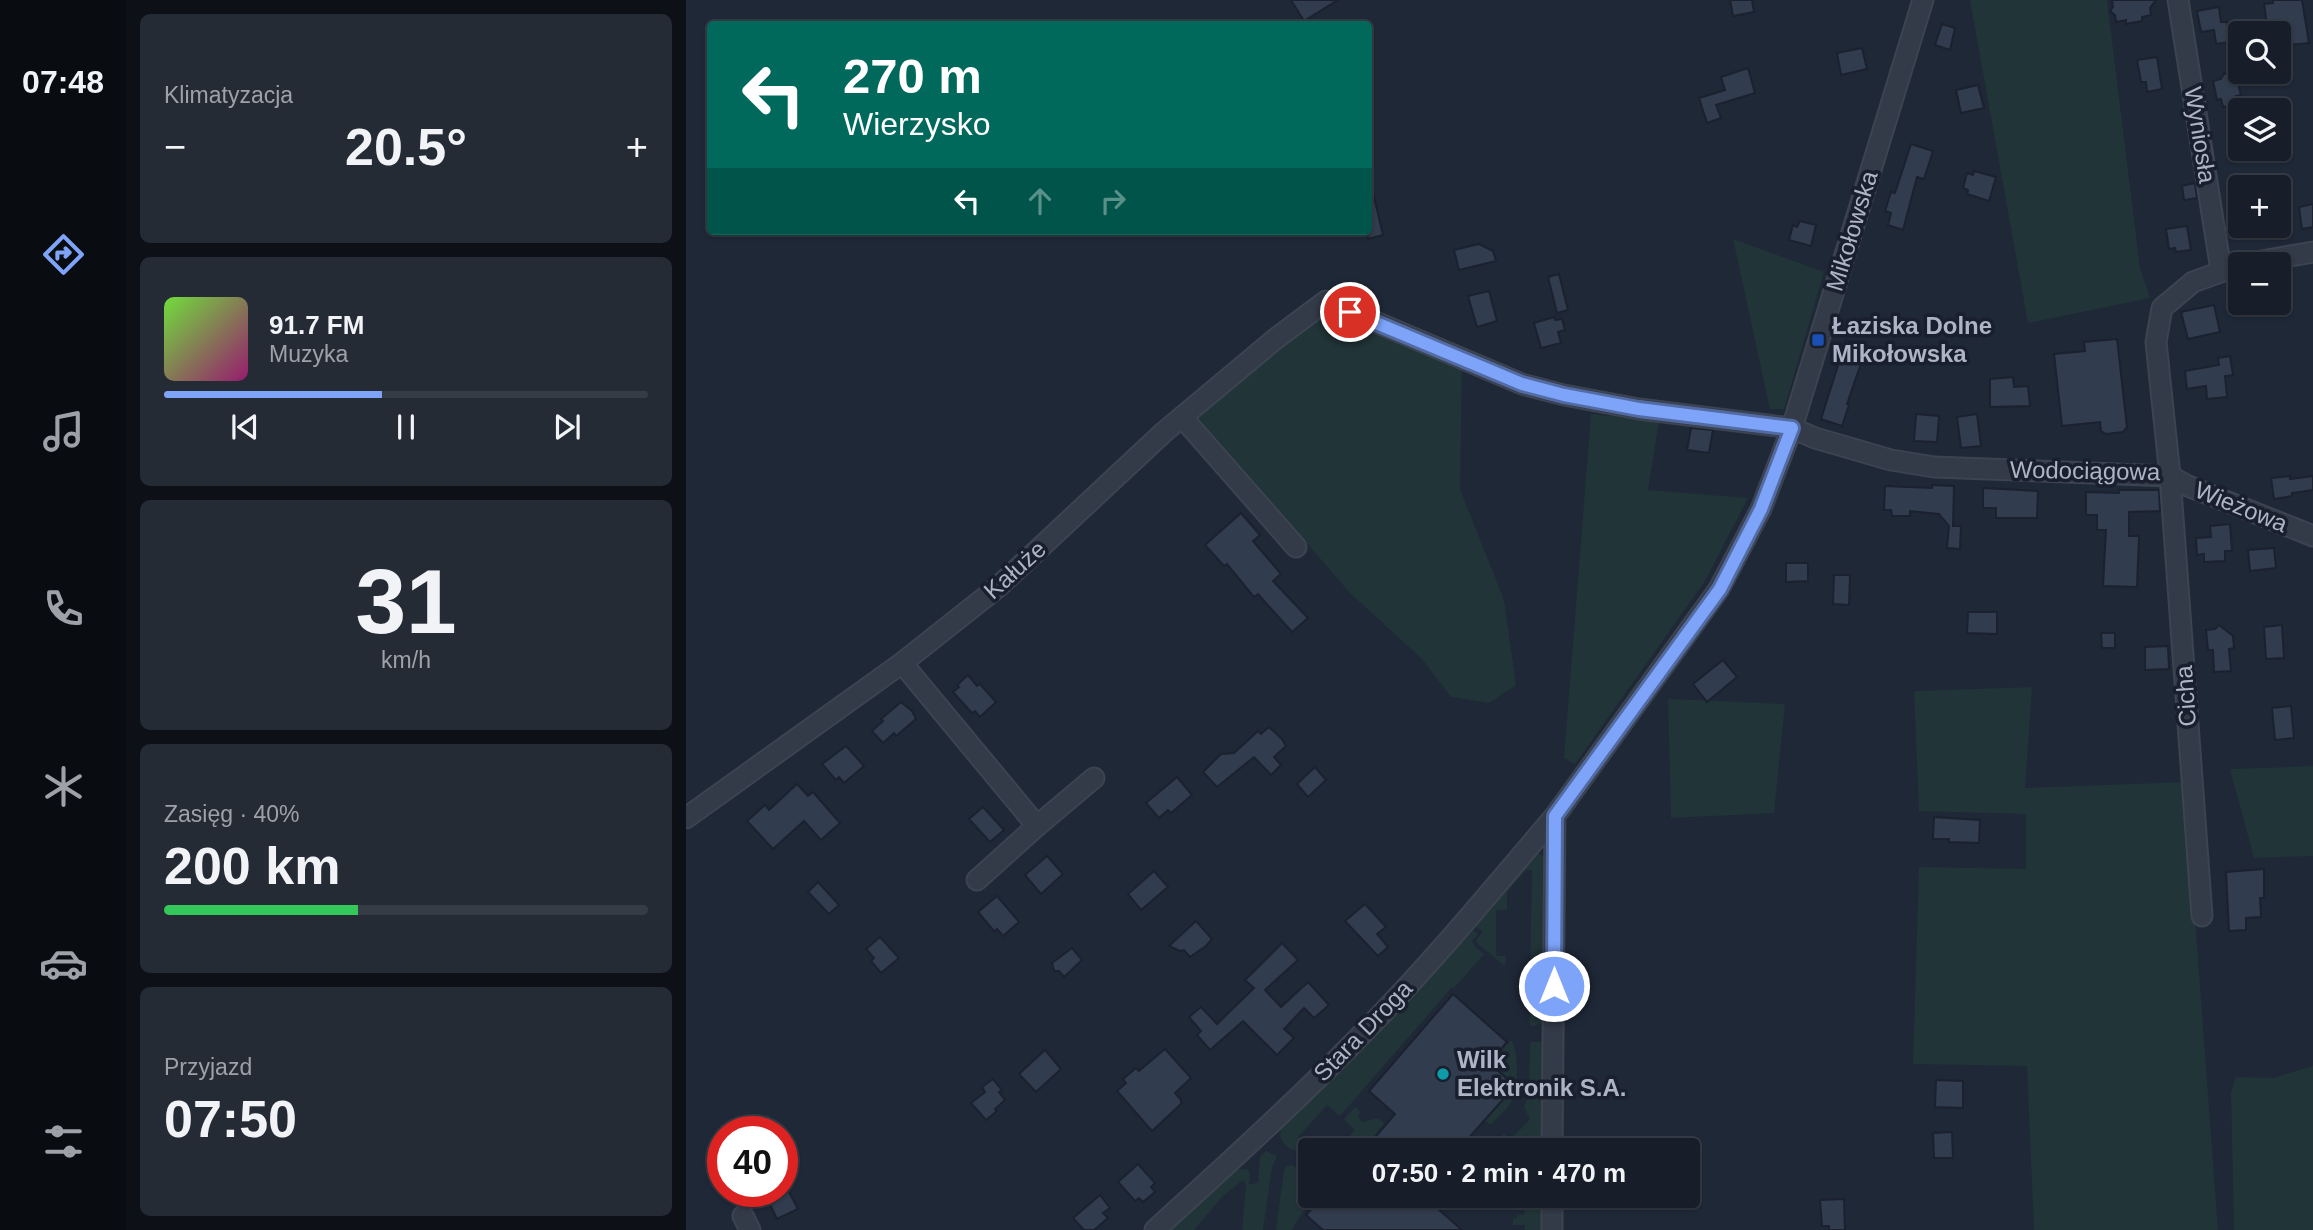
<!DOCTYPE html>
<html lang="pl">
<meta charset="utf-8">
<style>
body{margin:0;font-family:Arial,sans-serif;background:#242b35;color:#f1f3f6;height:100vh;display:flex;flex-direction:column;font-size:26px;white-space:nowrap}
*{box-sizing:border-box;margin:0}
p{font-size:23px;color:#9ea2a8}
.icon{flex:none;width:38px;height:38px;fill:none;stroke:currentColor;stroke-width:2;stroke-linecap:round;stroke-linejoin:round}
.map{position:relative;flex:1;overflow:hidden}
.panel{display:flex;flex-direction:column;gap:14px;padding:14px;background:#0d1017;width:560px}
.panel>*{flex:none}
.banner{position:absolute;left:21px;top:21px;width:665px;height:214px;border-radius:7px;box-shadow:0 2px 5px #0004,0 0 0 2px #363c46;background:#00695c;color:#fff;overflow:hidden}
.tools{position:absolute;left:1542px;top:21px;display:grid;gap:14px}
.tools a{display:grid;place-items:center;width:63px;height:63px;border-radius:7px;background:#171e29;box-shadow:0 2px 5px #0004,0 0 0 2px #363c46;font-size:35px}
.speed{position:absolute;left:21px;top:1116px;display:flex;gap:14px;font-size:35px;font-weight:700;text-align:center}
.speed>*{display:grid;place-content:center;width:91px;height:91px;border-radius:50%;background:#171e29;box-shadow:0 2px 5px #0004,0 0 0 2px #363c46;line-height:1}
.speed .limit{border:10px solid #d22;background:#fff;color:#111}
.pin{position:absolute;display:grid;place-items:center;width:60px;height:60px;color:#fff;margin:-30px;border:4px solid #fff;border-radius:50%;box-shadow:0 2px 7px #0007}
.me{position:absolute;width:77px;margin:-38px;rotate:0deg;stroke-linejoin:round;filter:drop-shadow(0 0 5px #0008)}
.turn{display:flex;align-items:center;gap:24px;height:147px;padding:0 21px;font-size:32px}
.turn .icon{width:91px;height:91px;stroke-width:2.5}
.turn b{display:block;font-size:49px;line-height:60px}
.lanes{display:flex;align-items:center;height:66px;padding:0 21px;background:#0003;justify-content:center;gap:35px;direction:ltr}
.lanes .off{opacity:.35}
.big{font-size:52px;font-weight:600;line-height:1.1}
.panel .card{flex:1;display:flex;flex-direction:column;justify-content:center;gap:10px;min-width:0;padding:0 24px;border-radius:10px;background:#242b35}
.panel .dial{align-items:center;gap:0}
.dial b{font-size:91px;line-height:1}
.song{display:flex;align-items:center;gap:21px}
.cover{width:84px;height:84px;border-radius:10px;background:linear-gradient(135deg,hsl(100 70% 55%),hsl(320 70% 35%))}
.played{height:7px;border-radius:4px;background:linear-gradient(90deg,#7ea4f9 45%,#363c46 45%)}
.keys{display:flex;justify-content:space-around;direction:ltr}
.heat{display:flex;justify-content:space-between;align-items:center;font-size:38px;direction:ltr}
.charge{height:10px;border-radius:5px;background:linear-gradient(90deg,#34c759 40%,#363c46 0)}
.trip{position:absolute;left:612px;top:1138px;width:402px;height:70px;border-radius:7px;background:#171e29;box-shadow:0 2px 5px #0004,0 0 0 2px #363c46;font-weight:600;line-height:70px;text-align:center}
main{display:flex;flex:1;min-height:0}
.menu{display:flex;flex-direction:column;width:126px;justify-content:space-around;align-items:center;background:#090c10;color:#9ea2a8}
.menu .icon{width:49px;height:49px}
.menu .active{color:#7ea4f9}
.menu b{font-size:32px;color:#f1f3f6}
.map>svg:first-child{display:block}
</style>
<main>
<nav class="menu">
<b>07:48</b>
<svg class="icon active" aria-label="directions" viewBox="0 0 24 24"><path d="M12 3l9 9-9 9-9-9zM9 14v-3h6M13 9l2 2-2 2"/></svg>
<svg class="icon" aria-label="music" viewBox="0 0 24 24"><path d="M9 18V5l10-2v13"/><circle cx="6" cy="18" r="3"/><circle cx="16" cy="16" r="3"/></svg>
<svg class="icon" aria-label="phone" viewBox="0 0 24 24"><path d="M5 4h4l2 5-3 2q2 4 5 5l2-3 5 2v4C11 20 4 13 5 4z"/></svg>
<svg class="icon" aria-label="climate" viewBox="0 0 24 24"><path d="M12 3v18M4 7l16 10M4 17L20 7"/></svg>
<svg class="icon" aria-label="car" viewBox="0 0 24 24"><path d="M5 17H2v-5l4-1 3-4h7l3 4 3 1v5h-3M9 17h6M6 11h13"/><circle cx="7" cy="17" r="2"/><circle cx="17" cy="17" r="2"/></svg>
<svg class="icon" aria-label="filters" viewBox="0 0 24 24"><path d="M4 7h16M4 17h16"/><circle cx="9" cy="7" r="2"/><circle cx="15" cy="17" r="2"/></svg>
</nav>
<section class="panel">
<div class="card"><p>Klimatyzacja</p>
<div class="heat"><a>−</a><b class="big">20.5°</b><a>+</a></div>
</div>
<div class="card">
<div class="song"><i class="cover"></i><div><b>91.7 FM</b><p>Muzyka</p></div></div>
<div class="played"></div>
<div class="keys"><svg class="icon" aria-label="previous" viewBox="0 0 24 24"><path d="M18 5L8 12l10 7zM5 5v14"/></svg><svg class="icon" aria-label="pause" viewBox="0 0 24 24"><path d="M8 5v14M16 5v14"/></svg><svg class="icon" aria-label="next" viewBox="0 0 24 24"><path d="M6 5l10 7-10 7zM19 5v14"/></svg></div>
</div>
<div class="card dial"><b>31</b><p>km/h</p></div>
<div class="card"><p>Zasięg · 40%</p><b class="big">200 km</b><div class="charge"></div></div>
<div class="card"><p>Przyjazd</p><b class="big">07:50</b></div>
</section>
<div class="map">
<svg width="1627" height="1230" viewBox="0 0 1627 1230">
<rect width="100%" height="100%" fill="#1f2837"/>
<g fill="#213438">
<polygon points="1284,0 1421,0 1454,268 1464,298 1342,323"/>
<polygon points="1047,239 1138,272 1098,409 1084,409"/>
<polygon points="641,315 776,366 774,489 818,600 830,685 803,703 765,697 736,659 664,593 510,415 590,348"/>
<polygon points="905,414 973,421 962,490 1062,498 1019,581 889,764 878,758"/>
<polygon points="1346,687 1339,788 1499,782 1532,1230 1348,1230 1341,1066 1227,1064 1233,867 1340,869 1340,814 1233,811 1228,691"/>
<polygon points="982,699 1099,704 1088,813 985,818"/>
<polygon points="1627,766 1627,856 1568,858 1544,769"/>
<polygon points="852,853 861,858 859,1022 848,1026 844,1025 842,984 836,983 832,978 834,975 844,974 846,870 840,870 821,892 821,910 810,910 810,956 820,956 819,966 792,944 790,940 797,932 785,923 845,855"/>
<path d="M782 926 792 934 786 941 789 947 798 954 768 988 766 987 654 1116 641 1105 612 1137 621 1146C610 1156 599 1148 594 1136L596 1126 708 1014Z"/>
<path d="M825 1040C833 1049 832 1087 827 1099 823 1108 812 1117 806 1124H803L799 1121 830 1085 805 1062Z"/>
<polygon points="845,1042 855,1042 858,1045 860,1150 817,1150 812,1143 812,1138 818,1134 825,1139 844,1119 838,1107 843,1093 844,1045"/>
<polygon points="1627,1066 1627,1230 1548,1230 1545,1092 1550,1077 1587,1078"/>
<polygon points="669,1107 675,1112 672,1116 676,1122 692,1118 698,1123 680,1147 676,1144 671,1150 652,1150 669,1130 658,1119"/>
<polygon points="580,1151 591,1156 586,1168 577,1230 556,1230 560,1184 557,1180 536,1197 508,1230 482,1230 548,1170 561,1169 564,1174 563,1185 572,1182 574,1157"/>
<polygon points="607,1165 625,1180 625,1195 632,1195 614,1216 606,1230 590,1230 598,1170 601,1166"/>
<polygon points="840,1204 851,1204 859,1208 860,1230 839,1230 839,1225 827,1225 827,1219 831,1218 832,1215 838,1215"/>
</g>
<g fill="#313c4e" stroke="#1b212e" stroke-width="2">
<polygon points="605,0 652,0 618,21"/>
<polygon points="1044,0 1066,0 1068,12 1047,16"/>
<polygon points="1426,0 1470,0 1464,8 1465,15 1456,17 1456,21 1440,24 1440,20 1430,22 1429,15 1424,11 1427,7"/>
<polygon points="1587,0 1616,0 1623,43 1603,45 1600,22 1581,25 1578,4 1587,3"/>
<polygon points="1533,7 1535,22 1541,22 1545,42 1530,44 1528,30 1515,32 1511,11"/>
<polygon points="1256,24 1269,28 1264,50 1249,45"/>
<polygon points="1176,48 1181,69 1155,75 1151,53"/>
<polygon points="1471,57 1476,89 1461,92 1460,82 1455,82 1451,60"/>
<polygon points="1062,68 1069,93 1030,105 1035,118 1021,123 1013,98 1039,90 1035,77"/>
<polygon points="1538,73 1552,83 1555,95 1550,96 1552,104 1537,107 1535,99 1531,100 1527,81 1535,79"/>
<polygon points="1292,85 1298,108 1275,113 1270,90"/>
<polygon points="1225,144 1247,151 1238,179 1231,177 1217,230 1202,225 1205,213 1199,211 1205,192 1209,193"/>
<polygon points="1288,171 1310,177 1303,201 1281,194 1282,190 1277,188 1281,173 1287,175"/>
<polygon points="1509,183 1511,198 1498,200 1496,186"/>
<polygon points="682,193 687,193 697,235 682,239"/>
<polygon points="1627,204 1627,227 1616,229 1613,207"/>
<polygon points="1114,221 1130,225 1125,246 1103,240 1107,225 1111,227"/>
<polygon points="1501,226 1505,250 1490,252 1489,248 1483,249 1480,229"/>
<polygon points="793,244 807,251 810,261 773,270 768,250"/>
<polygon points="873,274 882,310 871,313 862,277"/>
<polygon points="803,291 811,321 791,327 782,296"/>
<polygon points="1528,305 1534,332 1502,339 1495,312"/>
<polygon points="868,317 869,320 876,319 879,330 872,332 875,343 855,348 848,323"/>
<polygon points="1431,339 1441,427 1437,432 1420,434 1415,431 1414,422 1376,426 1368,354 1399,351 1398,342"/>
<polygon points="1160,340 1181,346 1161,404 1163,405 1156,426 1135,419"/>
<polygon points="1544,356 1547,375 1539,376 1541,397 1521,399 1520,386 1501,389 1499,371 1533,365 1532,358"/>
<polygon points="1327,377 1328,387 1342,386 1344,406 1304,407 1304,379"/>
<polygon points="1230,414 1253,416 1251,442 1228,441"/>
<polygon points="1291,414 1295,446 1275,448 1271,417"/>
<polygon points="1005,428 1027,430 1023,453 1001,450"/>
<polygon points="1604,476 1604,479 1627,476 1627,490 1606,493 1606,496 1588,499 1585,478"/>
<polygon points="1246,485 1268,486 1267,526 1275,526 1274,549 1261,548 1263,526 1253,514 1224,511 1224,516 1206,516 1205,510 1198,510 1199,486 1246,488"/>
<polygon points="1297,488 1352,491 1351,518 1310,518 1310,508 1297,508"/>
<polygon points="1433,490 1473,490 1474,511 1443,512 1443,536 1453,536 1451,587 1417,586 1420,530 1411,530 1411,515 1400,515 1400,492 1433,493"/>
<polygon points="555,513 574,535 567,541 595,574 587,581 622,618 606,632 572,594 568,597 541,564 538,566 519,545"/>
<polygon points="1544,524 1546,551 1539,551 1539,561 1518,562 1518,554 1511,555 1510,538 1525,537 1524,526"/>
<polygon points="1588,548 1590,568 1564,571 1562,550"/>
<polygon points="1100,563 1122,563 1122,581 1100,582"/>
<polygon points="1148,575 1164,575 1163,605 1147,604"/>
<polygon points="1282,612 1311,612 1311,634 1281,633"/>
<polygon points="1533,625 1547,636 1548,648 1543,649 1545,671 1528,672 1527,650 1522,650 1520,630 1529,629"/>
<polygon points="1596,625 1598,658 1580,659 1578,627"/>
<polygon points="1415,633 1429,633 1429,648 1416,648"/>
<polygon points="1482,646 1483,669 1459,670 1459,647"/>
<polygon points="1037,660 1051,677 1021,702 1007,684"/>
<polygon points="282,675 291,686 294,684 310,702 294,717 289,711 286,713 267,692 273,687 271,685"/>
<polygon points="215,702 226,711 230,719 210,736 208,733 197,743 186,731 197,721 195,719"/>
<polygon points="1605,706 1608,738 1589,740 1586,708"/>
<polygon points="583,727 596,739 600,746 588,757 595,765 585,775 568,757 531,787 517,772 535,754 548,753 572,731 575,734"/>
<polygon points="160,746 178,766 158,783 153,777 150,780 136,764"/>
<polygon points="629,767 640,780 622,797 611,784"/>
<polygon points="491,777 506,795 485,813 482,810 473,818 460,803"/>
<polygon points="111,784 122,796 127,792 154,823 135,840 118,821 87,849 61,821 79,805 83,810"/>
<polygon points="297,807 318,830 304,842 283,819"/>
<polygon points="1248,817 1294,820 1293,843 1263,842 1263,839 1247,839"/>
<polygon points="361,856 377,874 355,894 339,875"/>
<polygon points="1578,869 1578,898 1574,898 1575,917 1560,918 1560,930 1543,931 1540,872"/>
<polygon points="468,871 482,887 455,910 442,894"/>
<polygon points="132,882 153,905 143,914 122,892"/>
<polygon points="311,896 333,922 317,936 311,929 308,931 292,912"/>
<polygon points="679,904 700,927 691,934 702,947 692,956 659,921"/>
<polygon points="510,921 526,939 520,946 504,957 498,950 494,951 483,946"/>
<polygon points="194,937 213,958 195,973 185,961 188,958 180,949"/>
<polygon points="596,943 612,960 579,990 595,1007 622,982 643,1005 628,1018 618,1008 598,1029 608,1038 591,1055 557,1021 524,1050 511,1035 515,1031 503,1017 515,1007 531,1024 568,988 559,980"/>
<polygon points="386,948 396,960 378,977 373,971 368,971 366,963"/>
<polygon points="767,994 821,1042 803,1063 829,1086 772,1150 678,1150 709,1114 683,1091"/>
<polygon points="479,1049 505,1078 489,1093 495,1100 495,1104 466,1131 431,1091 440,1083 437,1079 450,1068 453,1071"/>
<polygon points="359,1050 375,1069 350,1092 333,1074"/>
<polygon points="307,1079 316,1090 313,1092 319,1100 309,1109 311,1111 300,1120 285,1103 299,1092 296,1087"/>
<polygon points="1250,1080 1277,1081 1277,1108 1249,1107"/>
<polygon points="1266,1132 1267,1158 1248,1158 1247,1133"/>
<polygon points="452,1164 469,1183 465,1187 469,1192 457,1202 453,1198 449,1201 432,1182"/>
<polygon points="78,1192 103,1192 112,1209 91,1219"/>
<polygon points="414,1195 424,1208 417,1213 422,1218 408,1230 398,1230 387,1218"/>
<polygon points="638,1195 736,1195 776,1230 637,1230 620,1215"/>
<polygon points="1158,1199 1159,1230 1143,1230 1143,1226 1136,1226 1134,1200"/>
</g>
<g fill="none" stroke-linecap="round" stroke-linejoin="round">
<defs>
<g id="minor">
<polyline points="1492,0 1535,270"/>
<polyline points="1558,264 1627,252"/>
<polyline points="496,417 610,547"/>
<polyline points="216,663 351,826 408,778"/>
<polyline points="0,818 216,663 312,587 478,432 588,340 640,301 836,384 878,395 953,409 1106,428 1129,438 1205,460 1248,467 1484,476 1502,486 1627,536"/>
<polyline points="291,880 351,826"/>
<polyline points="1516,916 1484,476 1470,342 1476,308 1507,282 1554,265"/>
<polyline points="866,1150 869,816 1033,589 1075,509 1106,428 1237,0"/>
<polyline points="57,1216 64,1230"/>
<path d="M469 1230C540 1165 611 1101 678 1032 746 963 807 889 869 816"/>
<polyline points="866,1230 866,1195"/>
</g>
</defs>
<use href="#minor" stroke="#3c4351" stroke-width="23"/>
<use href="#minor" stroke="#333a48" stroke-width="19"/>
</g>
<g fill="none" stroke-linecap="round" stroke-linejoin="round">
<defs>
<polyline id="route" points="664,312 836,384 878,395 953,409 1106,428 1075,509 1034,589 869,816 868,986"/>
</defs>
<use href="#route" stroke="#526ba2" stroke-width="18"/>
<use href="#route" stroke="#7ea4f9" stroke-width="12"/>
</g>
<rect fill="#1a4fb4" stroke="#191f2c" stroke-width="2.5" x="1125" y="333" width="14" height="14" rx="3.5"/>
<circle fill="#0f9aa8" stroke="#191f2c" stroke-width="2.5" cx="757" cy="1074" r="7"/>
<g text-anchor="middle" stroke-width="7" stroke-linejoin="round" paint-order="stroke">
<g font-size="24" fill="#adb4c5" stroke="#191f2c">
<text transform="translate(1514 135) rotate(81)" y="8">Wyniosła</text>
<text transform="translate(1166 231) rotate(-73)" y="8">Mikołowska</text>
<text transform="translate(1399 471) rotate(1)" y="8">Wodociągowa</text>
<text transform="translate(1555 507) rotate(22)" y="8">Wieżowa</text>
<text transform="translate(329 570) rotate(-42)" y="8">Kałuże</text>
<text transform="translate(1500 696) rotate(-94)" y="8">Cicha</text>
<text transform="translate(677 1031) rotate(-46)" y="8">Stara Droga</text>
</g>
<g font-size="24" font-weight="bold" fill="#adb4c5" stroke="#191f2c" text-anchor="start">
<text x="1146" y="334">Łaziska Dolne<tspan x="1146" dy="28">Mikołowska</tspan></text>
<text x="771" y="1068">Wilk<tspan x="771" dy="28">Elektronik S.A.</tspan></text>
</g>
</g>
</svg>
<div class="tools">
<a><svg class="icon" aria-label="search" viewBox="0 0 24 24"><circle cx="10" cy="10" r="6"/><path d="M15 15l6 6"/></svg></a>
<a><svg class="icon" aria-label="layers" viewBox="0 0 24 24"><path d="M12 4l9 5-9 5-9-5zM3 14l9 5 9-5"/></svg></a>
<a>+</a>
<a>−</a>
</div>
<div class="speed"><div class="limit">40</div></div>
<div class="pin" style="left:664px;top:312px;background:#d93025"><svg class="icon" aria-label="arrive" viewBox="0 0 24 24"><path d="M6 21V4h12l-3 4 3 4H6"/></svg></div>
<svg class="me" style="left:868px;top:986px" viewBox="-20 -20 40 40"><circle r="17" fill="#7ea4f9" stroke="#fff" stroke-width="3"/><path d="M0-11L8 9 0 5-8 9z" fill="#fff"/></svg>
<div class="trip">07:50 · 2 min · 470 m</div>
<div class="banner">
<div class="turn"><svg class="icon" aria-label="left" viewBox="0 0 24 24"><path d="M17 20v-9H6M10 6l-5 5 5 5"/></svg><div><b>270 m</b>Wierzysko</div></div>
<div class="lanes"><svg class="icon" aria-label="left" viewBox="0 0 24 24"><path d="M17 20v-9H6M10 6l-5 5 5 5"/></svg><svg class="icon off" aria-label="ahead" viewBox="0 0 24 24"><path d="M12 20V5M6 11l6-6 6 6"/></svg><svg class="icon off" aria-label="right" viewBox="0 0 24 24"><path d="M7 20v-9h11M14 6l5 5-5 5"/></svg></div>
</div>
</div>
</main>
